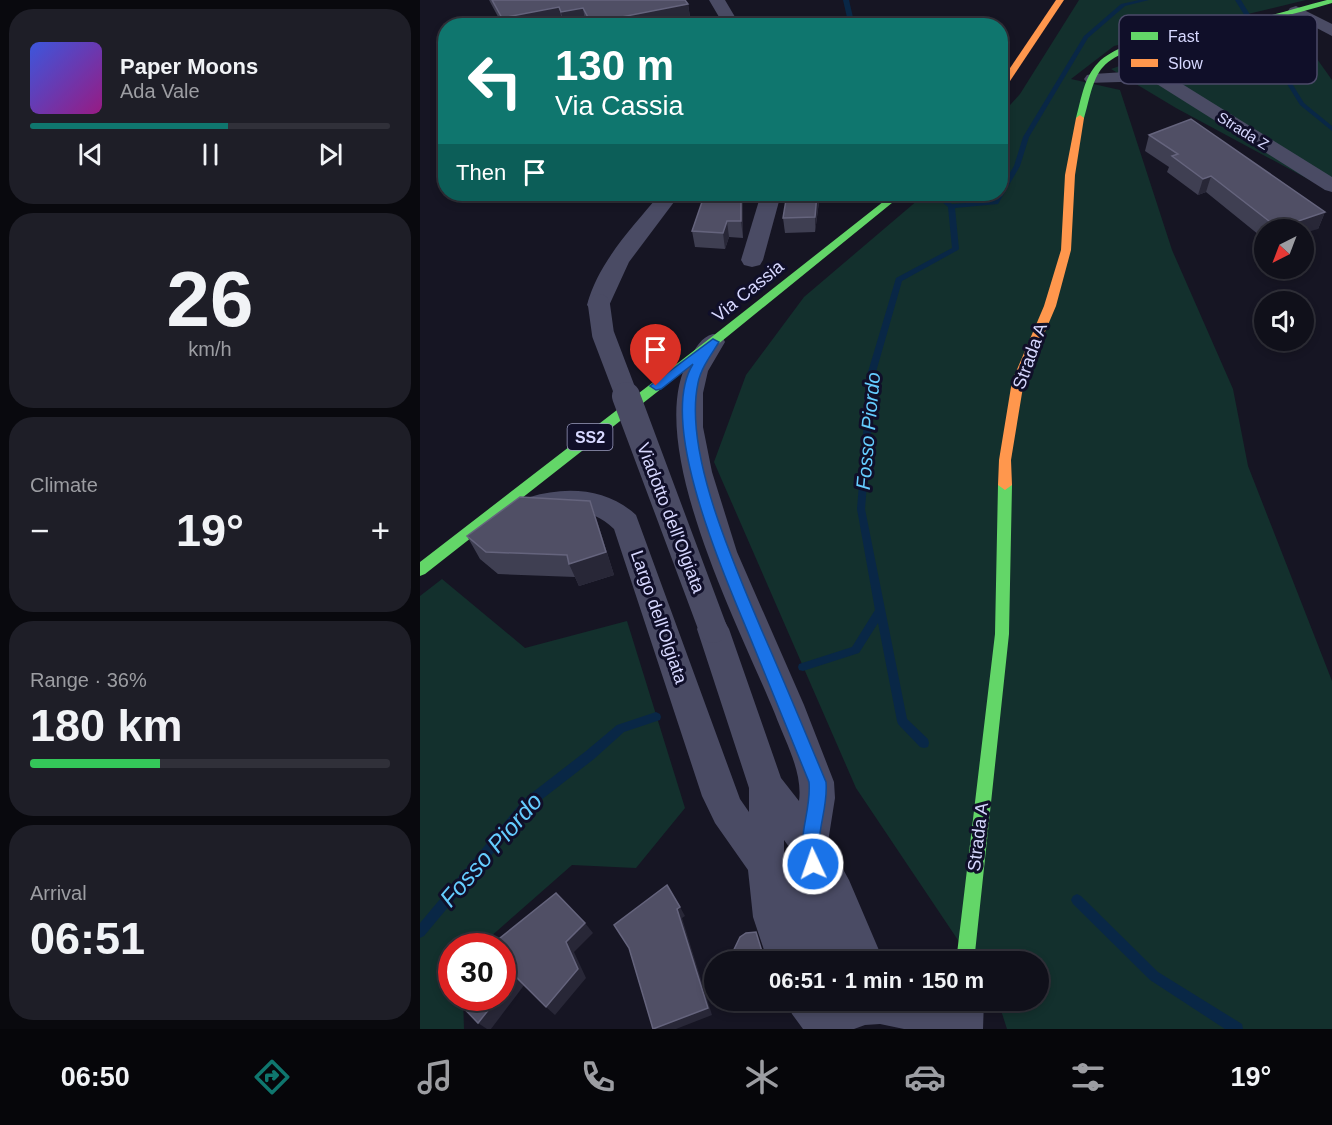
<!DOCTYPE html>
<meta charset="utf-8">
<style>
body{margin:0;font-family:Arial,sans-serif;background:#1e1e27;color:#f1f3f6;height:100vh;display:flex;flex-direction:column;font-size:22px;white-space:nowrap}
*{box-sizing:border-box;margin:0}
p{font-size:20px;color:#9c9da2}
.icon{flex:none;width:33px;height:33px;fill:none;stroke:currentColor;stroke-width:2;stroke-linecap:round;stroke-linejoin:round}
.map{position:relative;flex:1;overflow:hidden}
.drawer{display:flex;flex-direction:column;gap:9px;padding:9px;background:#09090e;width:420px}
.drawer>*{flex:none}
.hud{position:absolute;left:18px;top:18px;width:570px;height:183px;border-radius:24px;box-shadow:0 3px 9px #0003,0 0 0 2px #303039;background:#0f766e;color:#fff;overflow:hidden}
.needle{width:39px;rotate:222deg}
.fabs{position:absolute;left:834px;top:219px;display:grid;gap:12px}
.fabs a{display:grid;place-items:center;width:60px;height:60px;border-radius:50%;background:#10101a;box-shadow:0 3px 9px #0003,0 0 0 2px #303039;font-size:30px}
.speed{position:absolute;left:18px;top:933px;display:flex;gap:12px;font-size:30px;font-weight:700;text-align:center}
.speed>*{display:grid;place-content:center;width:78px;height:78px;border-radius:50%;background:#10101a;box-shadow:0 3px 9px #0003,0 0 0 2px #303039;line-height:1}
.speed .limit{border:9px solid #d22;background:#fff;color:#111}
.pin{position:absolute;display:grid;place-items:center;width:51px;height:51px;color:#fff;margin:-62px -26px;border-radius:50% 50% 50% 0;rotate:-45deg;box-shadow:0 0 6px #0007}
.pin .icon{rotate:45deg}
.me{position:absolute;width:66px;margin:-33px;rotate:357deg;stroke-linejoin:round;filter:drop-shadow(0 0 4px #0008)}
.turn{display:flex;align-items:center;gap:21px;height:126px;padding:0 18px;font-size:27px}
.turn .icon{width:78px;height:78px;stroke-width:2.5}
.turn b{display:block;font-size:42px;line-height:51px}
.then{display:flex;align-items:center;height:57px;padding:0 18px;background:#0003;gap:12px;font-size:22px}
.big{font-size:45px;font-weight:700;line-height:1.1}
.drawer .tile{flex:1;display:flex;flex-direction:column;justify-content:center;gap:9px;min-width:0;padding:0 21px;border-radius:24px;background:#1e1e27}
.drawer .dial{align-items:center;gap:0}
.dial b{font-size:78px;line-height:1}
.song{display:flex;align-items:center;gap:18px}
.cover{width:72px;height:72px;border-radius:9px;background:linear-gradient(135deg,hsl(230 70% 55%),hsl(310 70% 35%))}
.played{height:6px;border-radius:3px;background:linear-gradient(90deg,#0f766e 55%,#303039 55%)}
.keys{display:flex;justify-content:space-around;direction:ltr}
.heat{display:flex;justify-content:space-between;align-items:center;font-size:33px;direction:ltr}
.charge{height:9px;border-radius:4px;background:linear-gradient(90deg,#34c759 36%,#303039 0)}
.trip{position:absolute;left:284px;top:951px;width:345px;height:60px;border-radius:30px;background:#10101a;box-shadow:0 3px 9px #0003,0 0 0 2px #303039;font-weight:700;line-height:60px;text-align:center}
.dock{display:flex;height:96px;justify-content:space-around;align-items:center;background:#06060a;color:#9c9da2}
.dock .icon{width:42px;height:42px}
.dock .current{color:#0f766e}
.dock b{font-size:27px;color:#f1f3f6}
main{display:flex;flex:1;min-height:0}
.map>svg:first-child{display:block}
</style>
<main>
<section class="drawer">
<div class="tile">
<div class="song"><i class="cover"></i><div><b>Paper Moons</b><p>Ada Vale</p></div></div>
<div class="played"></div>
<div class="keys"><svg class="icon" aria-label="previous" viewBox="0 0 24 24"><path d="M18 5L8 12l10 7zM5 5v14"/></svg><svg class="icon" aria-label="pause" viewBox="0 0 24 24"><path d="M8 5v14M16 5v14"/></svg><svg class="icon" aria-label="next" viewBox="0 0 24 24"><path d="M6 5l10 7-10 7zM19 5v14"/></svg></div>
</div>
<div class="tile dial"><b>26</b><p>km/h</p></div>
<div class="tile"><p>Climate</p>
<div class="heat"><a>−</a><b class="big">19°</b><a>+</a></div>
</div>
<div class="tile"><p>Range · 36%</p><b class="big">180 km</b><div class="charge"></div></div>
<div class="tile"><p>Arrival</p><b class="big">06:51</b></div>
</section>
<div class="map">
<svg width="912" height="1029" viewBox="0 0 912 1029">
<rect width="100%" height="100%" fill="#161523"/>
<g fill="#13302d">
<polygon points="659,0 886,0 694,46 651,79 700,90 752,250 813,389 828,466 912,681 912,1029 587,1029 578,1001 618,1000 618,962 552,961 436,788 294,462 326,375 384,297 505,194 580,194 581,115 600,94"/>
<polygon points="875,28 912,80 912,192 756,108 691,69 761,44"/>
<polygon points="22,579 105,648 207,621 265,808 216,868 152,865 60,946 32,946 32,998 43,998 44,1029 0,1029 0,596"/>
</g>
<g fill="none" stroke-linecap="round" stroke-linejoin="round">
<g fill="#092746" fill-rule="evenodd">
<polygon points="423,0 429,0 435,26 429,26"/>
<polygon points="719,0 729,0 705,6 668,38 609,137 600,166 578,204 535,208 539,249 538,250 482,281 456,372 445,509 487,719 508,739 509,743 508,747 504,748 500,747 478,724 477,721 458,623 439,653 383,671 379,670 378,667 379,664 432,647 455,610 437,509 448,372 476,278 532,248 528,207 513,194 519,194 532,204 574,201 578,194 580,194 580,189 594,166 603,137 664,36 701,4"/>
<polygon points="815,0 821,0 884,103 912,126 912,131 880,105"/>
<polygon points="236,712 240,714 241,717 240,720 204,732 174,759 112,807 4,936 0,938 0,923 104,799 166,751 197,725"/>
<polygon points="657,894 661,896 738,972 822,1024 823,1029 805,1029 730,980 653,904 651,900 653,896"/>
</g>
<g fill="#4a4b64" fill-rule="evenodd">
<polygon points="289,0 305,0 318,22 317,26 301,26 302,22"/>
<polygon points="876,6 912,24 912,36 870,14 868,11 870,8"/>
<polygon points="721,40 727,41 730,45 728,56 738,69 912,177 912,192 905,190 732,81 667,83 664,79 667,75 673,74 721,71 710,56 715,41"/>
<path d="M240 194H260L209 262 187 310 179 312 171 310 167 305C179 261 212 228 240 194Z"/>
<polygon points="341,194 361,194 343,260 340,265 332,267 324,265 321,260"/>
<path d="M293 334 302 336 305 342 288 371 283 393V427L292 472 317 552 384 705 414 782 415 798 408 842 429 880 464 962H348L333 917 328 870 295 823 282 796 194 529C164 499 141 523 110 513L106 505 110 497C146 486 187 488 216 515L320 799 329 812V788L277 629 282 620 293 616 304 620 309 629 361 778 379 801C383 772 365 741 355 714 322 632 221 442 269 359 276 348 281 337 293 334ZM364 840 372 851 374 872 364 857Z"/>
<polygon points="366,1000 513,1000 524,1007 524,1000 564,1000 563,1029 484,1029 460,1024 445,1025 434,1029 383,1029 372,1014"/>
</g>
<g fill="#63d668" fill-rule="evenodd">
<path d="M907 0H912V3C884 11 856 19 827 25 790 33 709 39 683 67 672 79 669 102 664 118L660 121 656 118C661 100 664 77 678 63 706 34 787 29 827 21 854 15 880 7 907 0Z"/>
<polygon points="473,194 483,194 297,345 5,574 0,576 0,562 289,339"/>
<polygon points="585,480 592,485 589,634 554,962 536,962 575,634 578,485"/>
</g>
<g fill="#ff974d" fill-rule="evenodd">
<polygon points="636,0 644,0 584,90 580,92 580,83"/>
<polygon points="660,115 664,118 655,175 651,250 636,306 604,381 591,460 592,485 585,490 578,485 579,460 592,381 624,306 641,250 645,175 656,118"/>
</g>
<polyline stroke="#4a4b64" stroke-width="22" points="179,305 183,334 207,397"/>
<polyline stroke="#4a4b64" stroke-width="28" points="206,396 293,629"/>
</g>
<g fill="#3f3f52">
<polygon points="69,0 265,0 268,4 270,17 225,26 168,26 165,21 144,25 142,20 115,26 83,26"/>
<polygon points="729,135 905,212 898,229 844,230 844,239 786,192 778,195 747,172 749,167 725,151"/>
<polygon points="294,194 323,194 323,238 309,237 305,249 275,247 272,231 293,199"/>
<polygon points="367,194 400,194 395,232 365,233 363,218"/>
<polygon points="170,501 178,524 194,575 159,586 155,577 78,574 60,559 47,536"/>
</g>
<g fill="#282737">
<polygon points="268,4 270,17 225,26 171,26 171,23"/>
<polygon points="139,7 142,20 115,26 84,26 82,18"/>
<polygon points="163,8 165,21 144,25 141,12"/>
<polygon points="791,176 786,192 778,195 783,179"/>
<polygon points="321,194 323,194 323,238 321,221"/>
<polygon points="397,194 400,194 395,232 395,217"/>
<polygon points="905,212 898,229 884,233 884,230 857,230 858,228"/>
<polygon points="307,221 309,237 305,249 303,233"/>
<polygon points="170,501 178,524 194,575 159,586 149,564"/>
<polygon points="260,907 265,916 262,918 292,1015 256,1029 233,1029 257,909"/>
<polygon points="165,923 173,933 154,952 166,978 135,1015 126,1007 146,942"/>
<polygon points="94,975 105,984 71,1029 67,1029 58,1023 78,998 82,998 82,991"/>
</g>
<g fill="#504f65" stroke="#65647d" stroke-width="1.5">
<polygon points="72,0 265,0 268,4 171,23 163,8 141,12 139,7 82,18"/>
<polygon points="771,119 905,212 858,228 791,176 783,179 752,156 758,154 729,135"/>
<polygon points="294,194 321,194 321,221 307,221 303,233 272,231 283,199 293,199"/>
<polygon points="367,194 397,194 395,217 363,218"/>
<polygon points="100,497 170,501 186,552 149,564 147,555 66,552 47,536"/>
<polygon points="247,885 260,907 257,909 288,1008 233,1029 209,948 194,925"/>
<polygon points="136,893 165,923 146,942 158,969 126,1007 94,975 82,991 82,946 70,946"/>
<polygon points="336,932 344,958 353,960 352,962 308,962 320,937 326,933"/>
<polygon points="34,998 78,998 58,1023"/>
</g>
<path fill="#1a73e8" stroke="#114b97" stroke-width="1.5" d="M293 339 299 342C291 355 281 368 278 383 263 453 315 566 342 631 364 681 385 732 406 782 408 803 400 822 399 843 398 853 403 861 399 871L393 873 387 871C374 841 392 812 389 782 371 737 352 692 334 647 309 585 235 425 273 364L241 389 236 390 230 386Z"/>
<g text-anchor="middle" stroke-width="6" stroke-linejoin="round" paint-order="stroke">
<g font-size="15" fill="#d7d8ff" stroke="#100f29">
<text transform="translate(823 131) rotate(32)" y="5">Strada Z</text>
</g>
<rect fill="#100f29" stroke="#9b9cbf" stroke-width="1.5" x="147.5" y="424" width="45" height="26" rx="4.5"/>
<g font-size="16" font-weight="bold" fill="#d7d8ff">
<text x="170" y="443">SS2</text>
</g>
<g font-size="18" fill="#d7d8ff" stroke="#100f29">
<text transform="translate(328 291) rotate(-39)" y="6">Via Cassia</text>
<text transform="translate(610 356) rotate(-70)" y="6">Strada A</text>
<text transform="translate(251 518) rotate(69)" y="6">Viadotto dell'Olgiata</text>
<text transform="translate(239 617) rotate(71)" y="6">Largo dell'Olgiata</text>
<text transform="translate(558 837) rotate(-83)" y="6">Strada A</text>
</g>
<g font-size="20" font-style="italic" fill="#65cdff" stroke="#100f29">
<text transform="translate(448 431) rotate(-85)" y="7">Fosso Piordo</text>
</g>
<g font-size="24" font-style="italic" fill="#65cdff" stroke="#100f29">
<text transform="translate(71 850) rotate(-49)" y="8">Fosso Piordo</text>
</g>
</g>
<rect x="699" y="15" width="198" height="69" rx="9" fill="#100f29" stroke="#4c4b69" stroke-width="1.5"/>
<rect x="711" y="32" width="27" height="8" fill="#63d668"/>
<rect x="711" y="59" width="27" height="8" fill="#ff974d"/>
<g font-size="16" fill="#d7d8ff">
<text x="748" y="42">Fast</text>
<text x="748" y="69">Slow</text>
</g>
</svg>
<div class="fabs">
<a><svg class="needle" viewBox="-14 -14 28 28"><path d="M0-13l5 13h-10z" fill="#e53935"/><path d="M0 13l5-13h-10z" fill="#9c9da2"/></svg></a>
<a><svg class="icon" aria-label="sound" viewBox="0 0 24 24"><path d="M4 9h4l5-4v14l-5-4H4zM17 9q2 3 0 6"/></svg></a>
</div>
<div class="speed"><div class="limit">30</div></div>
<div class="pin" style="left:236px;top:386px;background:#d93025"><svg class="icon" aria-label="arrive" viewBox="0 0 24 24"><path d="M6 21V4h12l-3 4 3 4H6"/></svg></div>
<svg class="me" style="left:393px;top:864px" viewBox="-20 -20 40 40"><circle r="17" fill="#1a73e8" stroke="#fff" stroke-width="3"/><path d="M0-11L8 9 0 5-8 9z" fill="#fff"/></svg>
<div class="trip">06:51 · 1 min · 150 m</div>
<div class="hud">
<div class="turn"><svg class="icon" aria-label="left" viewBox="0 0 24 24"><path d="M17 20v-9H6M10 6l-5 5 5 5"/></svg><div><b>130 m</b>Via Cassia</div></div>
<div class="then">Then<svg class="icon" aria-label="arrive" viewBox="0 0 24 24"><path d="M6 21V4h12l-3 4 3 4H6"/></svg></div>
</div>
</div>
</main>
<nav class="dock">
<b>06:50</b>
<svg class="icon current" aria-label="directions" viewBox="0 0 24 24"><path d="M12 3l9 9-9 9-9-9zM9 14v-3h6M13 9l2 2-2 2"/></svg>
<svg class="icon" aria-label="music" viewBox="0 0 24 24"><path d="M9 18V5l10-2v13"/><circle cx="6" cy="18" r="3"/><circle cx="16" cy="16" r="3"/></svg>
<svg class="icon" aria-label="phone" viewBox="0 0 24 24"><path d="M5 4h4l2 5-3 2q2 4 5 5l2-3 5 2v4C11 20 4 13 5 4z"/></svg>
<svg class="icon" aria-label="climate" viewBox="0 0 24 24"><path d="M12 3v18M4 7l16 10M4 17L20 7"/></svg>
<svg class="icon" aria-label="car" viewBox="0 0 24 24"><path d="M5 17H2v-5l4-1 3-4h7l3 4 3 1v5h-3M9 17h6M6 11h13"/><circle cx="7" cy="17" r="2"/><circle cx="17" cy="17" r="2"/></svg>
<svg class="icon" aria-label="filters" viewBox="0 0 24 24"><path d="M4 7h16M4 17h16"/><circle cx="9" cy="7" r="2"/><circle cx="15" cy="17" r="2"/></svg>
<b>19°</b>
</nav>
